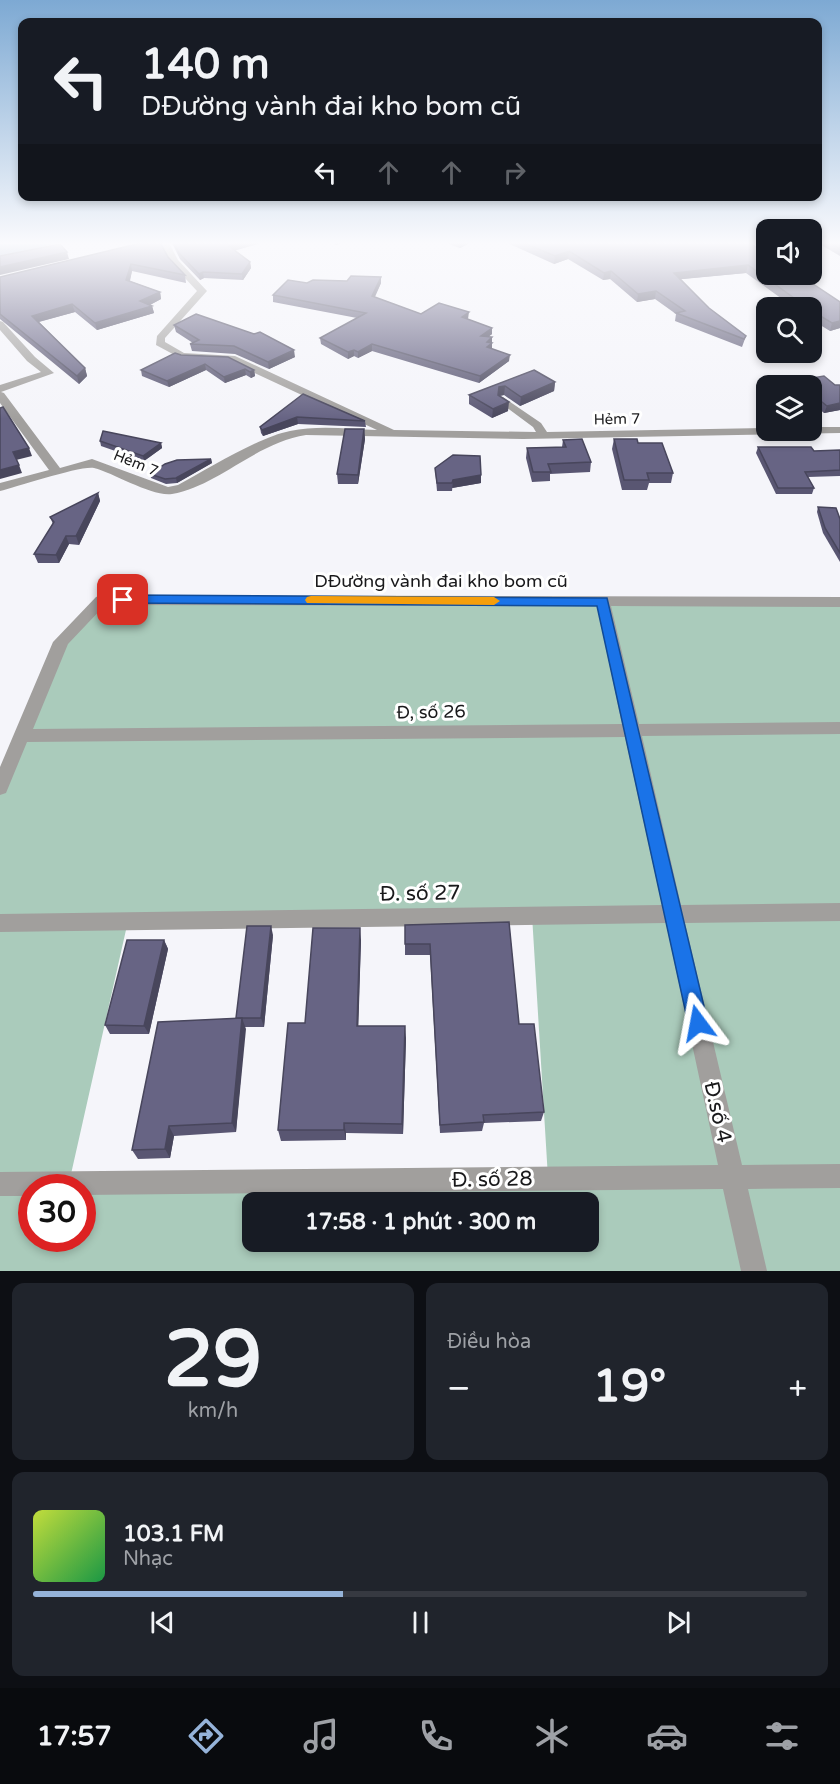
<!DOCTYPE html>
<html lang="vi">
<meta charset="utf-8">
<style>
body{margin:0;font-family:"Varela Round",sans-serif;background:#20242c;color:#f1f3f6;height:100vh;display:flex;flex-direction:column;font-size:22px;white-space:nowrap}
*{box-sizing:border-box;margin:0}
p{font-size:20px;color:#9ea1a6}
.icon{flex:none;width:33px;height:33px;fill:none;stroke:currentColor;stroke-width:2;stroke-linecap:round;stroke-linejoin:round}
.map{position:relative;height:1271px;overflow:hidden}
.panel{display:flex;flex-direction:column;gap:12px;padding:12px;background:#0d0f14;flex:1}
.panel>*{flex:none}
.guide{position:absolute;left:18px;top:18px;width:804px;height:183px;border-radius:12px;box-shadow:0 3px 9px #0003;background:#171b24;color:#f1f3f6;overflow:hidden}
.tools{position:absolute;left:756px;top:219px;display:grid;gap:12px}
.tools a{display:grid;place-items:center;width:66px;height:66px;border-radius:12px;background:#171b24;box-shadow:0 3px 9px #0003;font-size:30px}
.speed{position:absolute;left:18px;top:1174px;display:flex;gap:12px;font-size:30px;font-weight:700;text-align:center}
.speed>*{display:grid;place-content:center;width:78px;height:78px;border-radius:50%;background:#171b24;box-shadow:0 3px 9px #0003;line-height:1}
.speed .limit{border:9px solid #d22;background:#fff;color:#111}
.pin{position:absolute;display:grid;place-items:center;width:51px;height:51px;color:#fff;margin:-26px;border-radius:12px;box-shadow:0 3px 9px #0006}
.me{position:absolute;width:66px;margin:-33px;rotate:347deg;stroke-linejoin:round;filter:drop-shadow(0 0 4px #0008)}
.turn{display:flex;align-items:center;gap:21px;height:126px;padding:0 24px;font-size:27px}
.turn .icon{width:78px;height:78px;stroke-width:2.5}
.turn b{display:block;font-size:42px;line-height:51px}
.lanes{display:flex;align-items:center;height:57px;padding:0 24px;background:#0003;justify-content:center;gap:30px;direction:ltr}
.lanes .off{opacity:.35}
.big{font-size:45px;font-weight:700;line-height:1.1}
.panel .card{flex:1;display:flex;flex-direction:column;justify-content:center;gap:9px;min-width:0;padding:0 21px;border-radius:12px;background:#20242c}
.panel .dial{align-items:center;gap:0}
.dial b{font-size:78px;line-height:1}
.song{display:flex;align-items:center;gap:18px}
.cover{width:72px;height:72px;border-radius:9px;background:linear-gradient(135deg,hsl(70 70% 55%),hsl(140 70% 35%))}
.played{height:6px;border-radius:3px;background:linear-gradient(90deg,#95b3d9 40%,#363941 40%)}
.keys{display:flex;justify-content:space-around;direction:ltr}
.heat{display:flex;justify-content:space-between;align-items:center;font-size:33px;direction:ltr}
.panel .tiles{flex:1;display:grid;gap:12px;grid-template-columns:1fr 1fr}
.card:last-child{grid-column:span 2}
.trip{position:absolute;left:242px;top:1192px;width:357px;height:60px;border-radius:12px;background:#171b24;box-shadow:0 3px 9px #0003;font-weight:700;line-height:60px;text-align:center}
.dock{display:flex;height:96px;justify-content:space-around;align-items:center;background:#090b0e;color:#9ea1a6}
.dock .icon{width:42px;height:42px}
.dock .active{color:#95b3d9}
.dock b{font-size:27px;color:#f1f3f6}
.map>svg:first-child{display:block}
</style>
<div class="map">
<svg width="840" height="1271" viewBox="0 0 840 1271">
<rect width="100%" height="100%" fill="#f5f5fa"/>
<path fill="#aacbbb" fill-rule="evenodd" d="M840 598V1271H0V788L61 642 101 600ZM532 915 548 1178 69 1183 128 921ZM32 1188H82V1239H32ZM252 1203H588V1242H252Z"/>
<polygon fill="#7e99b3" points="0,241 67,241 0,257"/>
<g fill="none" stroke-linecap="round" stroke-linejoin="round">
<g fill="#a19f9d" fill-rule="evenodd">
<path d="M168 241 178 260 207 291 165 338V342L184 353 235 356 394 430 536 432 533 427 499 402V398L503 397 541 423 547 432 766 428V430H812V427H840V433L523 439 306 435C257 442 218 486 172 494 152 497 114 473 94 468 82 465 16 487 0 491V483L49 470 0 403V385L41 372 27 361 0 330V321L3 322 35 357 54 373 1 392 4 393 60 468 92 459 168 487 178 485C208 469 259 437 290 431 318 425 349 429 377 430L229 361 182 359 156 345 157 336 197 291 171 263 160 242Z"/>
<path d="M101 595 840 597V607L611 606 639 724 840 722V734L642 736 681 905 840 903V921L685 923 742 1165 840 1164V1188L748 1189 767 1271H741L723 1189 82 1195V1188H32V1196H0V1172L718 1165 666 923 0 932V914L662 905 625 737 27 742 6 793 0 795V767L53 642 96 597ZM105 605 597 606 622 724 33 729 68 644Z"/>
</g>
<polygon fill="#5c5856" fill-rule="evenodd" points="155,241 171,241 140,250 136,248"/>
</g>
<g fill="#595672">
<polygon points="171,241 268,241 235,250 250,262 251,268 243,280 204,278 200,280 180,259"/>
<polygon points="328,241 349,241 336,245"/>
<polygon points="440,241 474,241 460,248"/>
<polygon points="503,241 747,241 840,302 840,328 830,331 812,320 812,308 790,308 788,307 789,304 746,273 681,279 709,308 746,336 742,347 675,321 676,314 655,299 637,302 610,279 603,280 568,259 554,264"/>
<polygon points="817,241 840,241 840,256 823,246"/>
<polygon points="168,257 185,275 186,283 132,271 130,281 160,292 161,299 150,305 152,306 154,313 97,330 75,312 39,322 85,368 87,376 79,384 0,319 0,278"/>
<polygon points="307,283 381,283 375,297 421,314 468,319 492,328 492,334 488,337 492,343 492,349 509,361 479,383 372,351 358,358 354,356 348,359 321,344 320,338 357,318 273,302 273,295"/>
<polygon points="174,325 295,357 269,369 235,354 192,351 190,344 193,343 176,332"/>
<polygon points="181,355 254,370 255,376 251,378 246,375 225,383 206,370 169,387 142,376 141,370"/>
<polygon points="534,370 555,382 554,391 520,406 504,395 500,396 508,411 492,418 469,404 469,395"/>
<polygon points="795,381 835,385 840,385 840,410 824,413 812,403 812,386 794,386"/>
<polygon points="303,394 365,421 366,427 298,424 263,436 261,433 260,427"/>
<polygon points="364,429 365,439 358,484 338,484 337,474"/>
<polygon points="614,439 673,473 671,483 649,483 647,490 622,490 612,449"/>
<polygon points="563,440 591,462 590,472 550,474 550,481 532,482 526,458 527,448 562,447"/>
<polygon points="100,441 161,443 162,448 144,461 101,446"/>
<polygon points="758,447 814,451 840,450 840,476 808,477 814,488 812,494 776,494 756,453"/>
<polygon points="211,459 212,463 177,483 166,484 151,478 150,474"/>
<polygon points="435,468 481,475 481,483 452,488 452,491 437,491"/>
<polygon points="98,493 100,501 79,545 69,544 59,563 38,563 34,554 53,524 50,517"/>
<polygon points="818,507 840,519 840,562 823,533 817,512"/>
<polygon points="509,922 519,1024 544,1112 541,1121 484,1123 482,1131 440,1133 430,955 405,955 405,925"/>
<polygon points="273,935 264,1027 245,1027 236,1132 174,1136 170,1158 138,1159 132,1150 236,1018"/>
<polygon points="164,940 168,949 149,1034 110,1034 105,1025"/>
<polygon points="361,940 358,1026 406,1038 403,1134 346,1133 346,1140 281,1141 278,1130 305,1023"/>
</g>
<g fill="#48465c">
<polygon points="245,241 268,241 230,252 229,246"/>
<polygon points="336,241 349,241 336,245"/>
<polygon points="465,241 474,241 460,248 460,244"/>
<polygon points="569,251 568,259 554,264 555,256"/>
<polygon points="67,252 69,259 0,275 0,267"/>
<polygon points="250,262 251,268 243,280 242,274"/>
<polygon points="131,264 132,271 128,287 126,280"/>
<polygon points="748,265 746,273 673,280 674,273"/>
<polygon points="611,271 610,279 603,280 604,273"/>
<polygon points="203,272 204,278 200,280 199,274"/>
<polygon points="381,277 381,283 372,302 372,296"/>
<polygon points="656,291 655,299 637,302 638,294"/>
<polygon points="160,292 161,299 142,309 140,301"/>
<polygon points="72,304 75,312 34,323 32,316"/>
<polygon points="152,306 154,313 97,330 95,323"/>
<polygon points="469,312 468,319 462,317"/>
<polygon points="840,321 840,328 830,331 832,323"/>
<polygon points="492,328 492,334 481,342 481,336"/>
<polygon points="492,337 492,350 487,354 487,342"/>
<polygon points="372,344 372,351 358,358 358,352"/>
<polygon points="294,350 295,357 269,369 268,362"/>
<polygon points="354,350 354,356 348,359 348,352"/>
<polygon points="510,355 509,361 479,383 480,376"/>
<polygon points="205,364 206,370 169,387 167,381"/>
<polygon points="85,368 87,376 79,384 77,376"/>
<polygon points="245,369 246,375 225,383 224,377"/>
<polygon points="254,370 255,376 251,378 250,372"/>
<polygon points="555,382 554,391 520,406 521,397"/>
<polygon points="505,386 504,395 498,396 499,387"/>
<polygon points="509,402 508,411 492,418 493,409"/>
<polygon points="840,403 840,410 824,413 827,406"/>
<polygon points="297,417 298,424 263,436 262,430"/>
<polygon points="364,429 365,439 358,484 358,475"/>
<polygon points="161,443 162,448 144,461 143,456"/>
<polygon points="29,448 32,456 16,460 13,452"/>
<polygon points="211,459 212,463 177,483 176,478"/>
<polygon points="19,465 22,473 0,479 0,470"/>
<polygon points="481,475 481,483 452,488 452,491 453,480"/>
<polygon points="98,493 100,501 79,545 76,536"/>
<polygon points="66,536 69,544 59,563 56,555"/>
<polygon points="271,926 273,935 264,1027 261,1018"/>
<polygon points="360,928 361,940 358,1038 357,1026"/>
<polygon points="164,940 168,949 149,1034 144,1026"/>
<polygon points="242,1018 246,1029 236,1132 232,1123"/>
<polygon points="405,1026 406,1038 403,1134 402,1124"/>
<polygon points="344,1123 346,1133 346,1140 344,1130"/>
<polygon points="169,1126 174,1136 170,1158 165,1149"/>
</g>
<g fill="#676484" stroke="#48465c" stroke-width="1.5">
<polygon points="149,241 159,241 168,257 185,275 131,264 126,280 160,292 140,301 152,306 95,323 72,304 32,316 85,368 77,376 0,314 0,277"/>
<polygon points="173,241 245,241 229,246 250,262 242,274 203,272 199,274 179,253"/>
<polygon points="453,241 465,241 460,244"/>
<polygon points="519,241 747,241 766,254 766,274 798,274 840,302 840,321 832,323 812,311 812,308 806,308 791,299 794,298 748,265 674,273 709,308 746,336 744,339 676,313 685,311 656,291 638,294 611,271 604,273 569,251 555,256"/>
<polygon points="827,241 840,241 840,249"/>
<polygon points="60,244 67,252 0,267 0,256"/>
<polygon points="351,276 381,277 372,296 421,314 439,303 469,312 462,317 492,328 481,336 492,337 487,342 492,343 487,347 510,355 480,376 372,344 358,352 354,350 348,352 320,338 366,313 273,295 288,280 307,283 313,280 347,281"/>
<polygon points="196,314 254,334 260,332 294,350 268,362 234,346 190,344 199,340 174,325"/>
<polygon points="175,353 181,355 228,357 254,370 250,372 245,369 224,377 205,364 167,381 141,370"/>
<polygon points="534,370 555,382 521,397 505,386 499,387 498,395 509,402 493,409 469,395"/>
<polygon points="824,376 835,385 840,385 840,403 827,406 812,394 812,386 801,386 795,381"/>
<polygon points="303,394 365,421 297,417 262,430 260,427"/>
<polygon points="3,407 29,448 13,452 19,465 0,470 0,408"/>
<polygon points="345,429 364,429 358,475 337,474"/>
<polygon points="103,431 161,443 143,456 100,441"/>
<polygon points="582,439 591,462 548,464 551,472 533,472 527,448 566,447 563,440"/>
<polygon points="614,439 637,439 638,443 662,443 673,473 647,473 649,480 624,480"/>
<polygon points="758,447 811,447 814,451 840,450 840,470 805,472 814,488 778,488"/>
<polygon points="453,455 480,456 481,475 453,480 452,483 437,483 435,468"/>
<polygon points="211,459 176,478 165,479 150,474 165,464 177,460"/>
<polygon points="98,493 76,536 66,536 56,555 34,554 54,522 50,517"/>
<polygon points="818,507 836,508 840,519 840,553 825,528"/>
<polygon points="509,922 519,1024 534,1024 544,1112 483,1115 484,1122 440,1125 430,944 405,944 405,925"/>
<polygon points="247,926 271,926 261,1018 236,1018"/>
<polygon points="313,928 360,928 357,1026 405,1026 402,1124 344,1123 344,1130 278,1130 288,1023 305,1023"/>
<polygon points="127,940 164,940 144,1026 105,1025"/>
<polygon points="242,1018 232,1123 169,1126 165,1149 132,1150 158,1022"/>
</g>
<linearGradient id="sky" x2="0" y2="1"><stop stop-color="#7da9d3"/><stop offset="0.58" stop-color="#fafafd"/><stop offset="1" stop-color="#fafafd" stop-opacity="0"/></linearGradient>
<rect width="840" height="419" fill="url(#sky)"/>
<polygon fill="#1a73e8" stroke="#114b97" stroke-width="1.5" points="123,595 607,598 708,1023 705,1030 698,1033 691,1030 688,1023 597,606 119,603 117,600 119,597"/>
<polygon fill="#f59e0b" points="311,596 494,597 500,601 494,605 307,603 305,600 307,597"/>
<g text-anchor="middle" stroke-width="6" stroke-linejoin="round" paint-order="stroke">
<g font-size="15" fill="#19191b" stroke="#fff">
<text transform="translate(617 419) rotate(-1)" y="5">Hẻm 7</text>
<text transform="translate(136 463) rotate(22)" y="5">Hẻm 7</text>
</g>
<g font-size="18" fill="#19191b" stroke="#fff">
<text x="441" y="587">DĐường vành đai kho bom cũ</text>
<text transform="translate(431 712) rotate(-1)" y="6">Đ, số 26</text>
</g>
<g font-size="21" fill="#19191b" stroke="#fff">
<text transform="translate(420 893) rotate(-1)" y="7">Đ. số 27</text>
<text transform="translate(718 1112) rotate(77)" y="7">Đ.số 4</text>
<text transform="translate(492 1179) rotate(-1)" y="7">Đ. số 28</text>
</g>
</g>
</svg>
<div class="tools">
<a><svg class="icon" aria-label="sound" viewBox="0 0 24 24"><path d="M4 9h4l5-4v14l-5-4H4zM17 9q2 3 0 6"/></svg></a>
<a><svg class="icon" aria-label="search" viewBox="0 0 24 24"><circle cx="10" cy="10" r="6"/><path d="M15 15l6 6"/></svg></a>
<a><svg class="icon" aria-label="layers" viewBox="0 0 24 24"><path d="M12 4l9 5-9 5-9-5zM3 14l9 5 9-5"/></svg></a>
</div>
<div class="speed"><div class="limit">30</div></div>
<div class="pin" style="left:123px;top:600px;background:#d93025"><svg class="icon" aria-label="arrive" viewBox="0 0 24 24"><path d="M6 21V4h12l-3 4 3 4H6"/></svg></div>
<svg class="me" style="left:698px;top:1023px" viewBox="-20 -20 40 40"><path d="M0-17L14 15 0 8-14 15z" fill="#1a73e8" stroke="#fff" stroke-width="4"/></svg>
<div class="trip">17:58 · 1 phút · 300 m</div>
<div class="guide">
<div class="turn"><svg class="icon" aria-label="left" viewBox="0 0 24 24"><path d="M17 20v-9H6M10 6l-5 5 5 5"/></svg><div><b>140 m</b>DĐường vành đai kho bom cũ</div></div>
<div class="lanes"><svg class="icon" aria-label="left" viewBox="0 0 24 24"><path d="M17 20v-9H6M10 6l-5 5 5 5"/></svg><svg class="icon off" aria-label="ahead" viewBox="0 0 24 24"><path d="M12 20V5M6 11l6-6 6 6"/></svg><svg class="icon off" aria-label="ahead" viewBox="0 0 24 24"><path d="M12 20V5M6 11l6-6 6 6"/></svg><svg class="icon off" aria-label="right" viewBox="0 0 24 24"><path d="M7 20v-9h11M14 6l5 5-5 5"/></svg></div>
</div>
</div>
<section class="panel">
<div class="tiles">
<div class="card dial"><b>29</b><p>km/h</p></div>
<div class="card"><p>Điều hòa</p>
<div class="heat"><a>−</a><b class="big">19°</b><a>+</a></div>
</div>
<div class="card">
<div class="song"><i class="cover"></i><div><b>103.1 FM</b><p>Nhạc</p></div></div>
<div class="played"></div>
<div class="keys"><svg class="icon" aria-label="previous" viewBox="0 0 24 24"><path d="M18 5L8 12l10 7zM5 5v14"/></svg><svg class="icon" aria-label="pause" viewBox="0 0 24 24"><path d="M8 5v14M16 5v14"/></svg><svg class="icon" aria-label="next" viewBox="0 0 24 24"><path d="M6 5l10 7-10 7zM19 5v14"/></svg></div>
</div>
</div>
</section>
<nav class="dock">
<b>17:57</b>
<svg class="icon active" aria-label="directions" viewBox="0 0 24 24"><path d="M12 3l9 9-9 9-9-9zM9 14v-3h6M13 9l2 2-2 2"/></svg>
<svg class="icon" aria-label="music" viewBox="0 0 24 24"><path d="M9 18V5l10-2v13"/><circle cx="6" cy="18" r="3"/><circle cx="16" cy="16" r="3"/></svg>
<svg class="icon" aria-label="phone" viewBox="0 0 24 24"><path d="M5 4h4l2 5-3 2q2 4 5 5l2-3 5 2v4C11 20 4 13 5 4z"/></svg>
<svg class="icon" aria-label="climate" viewBox="0 0 24 24"><path d="M12 3v18M4 7l16 10M4 17L20 7"/></svg>
<svg class="icon" aria-label="car" viewBox="0 0 24 24"><path d="M5 17H2v-5l4-1 3-4h7l3 4 3 1v5h-3M9 17h6M6 11h13"/><circle cx="7" cy="17" r="2"/><circle cx="17" cy="17" r="2"/></svg>
<svg class="icon" aria-label="filters" viewBox="0 0 24 24"><path d="M4 7h16M4 17h16"/><circle cx="9" cy="7" r="2"/><circle cx="15" cy="17" r="2"/></svg>
</nav>
